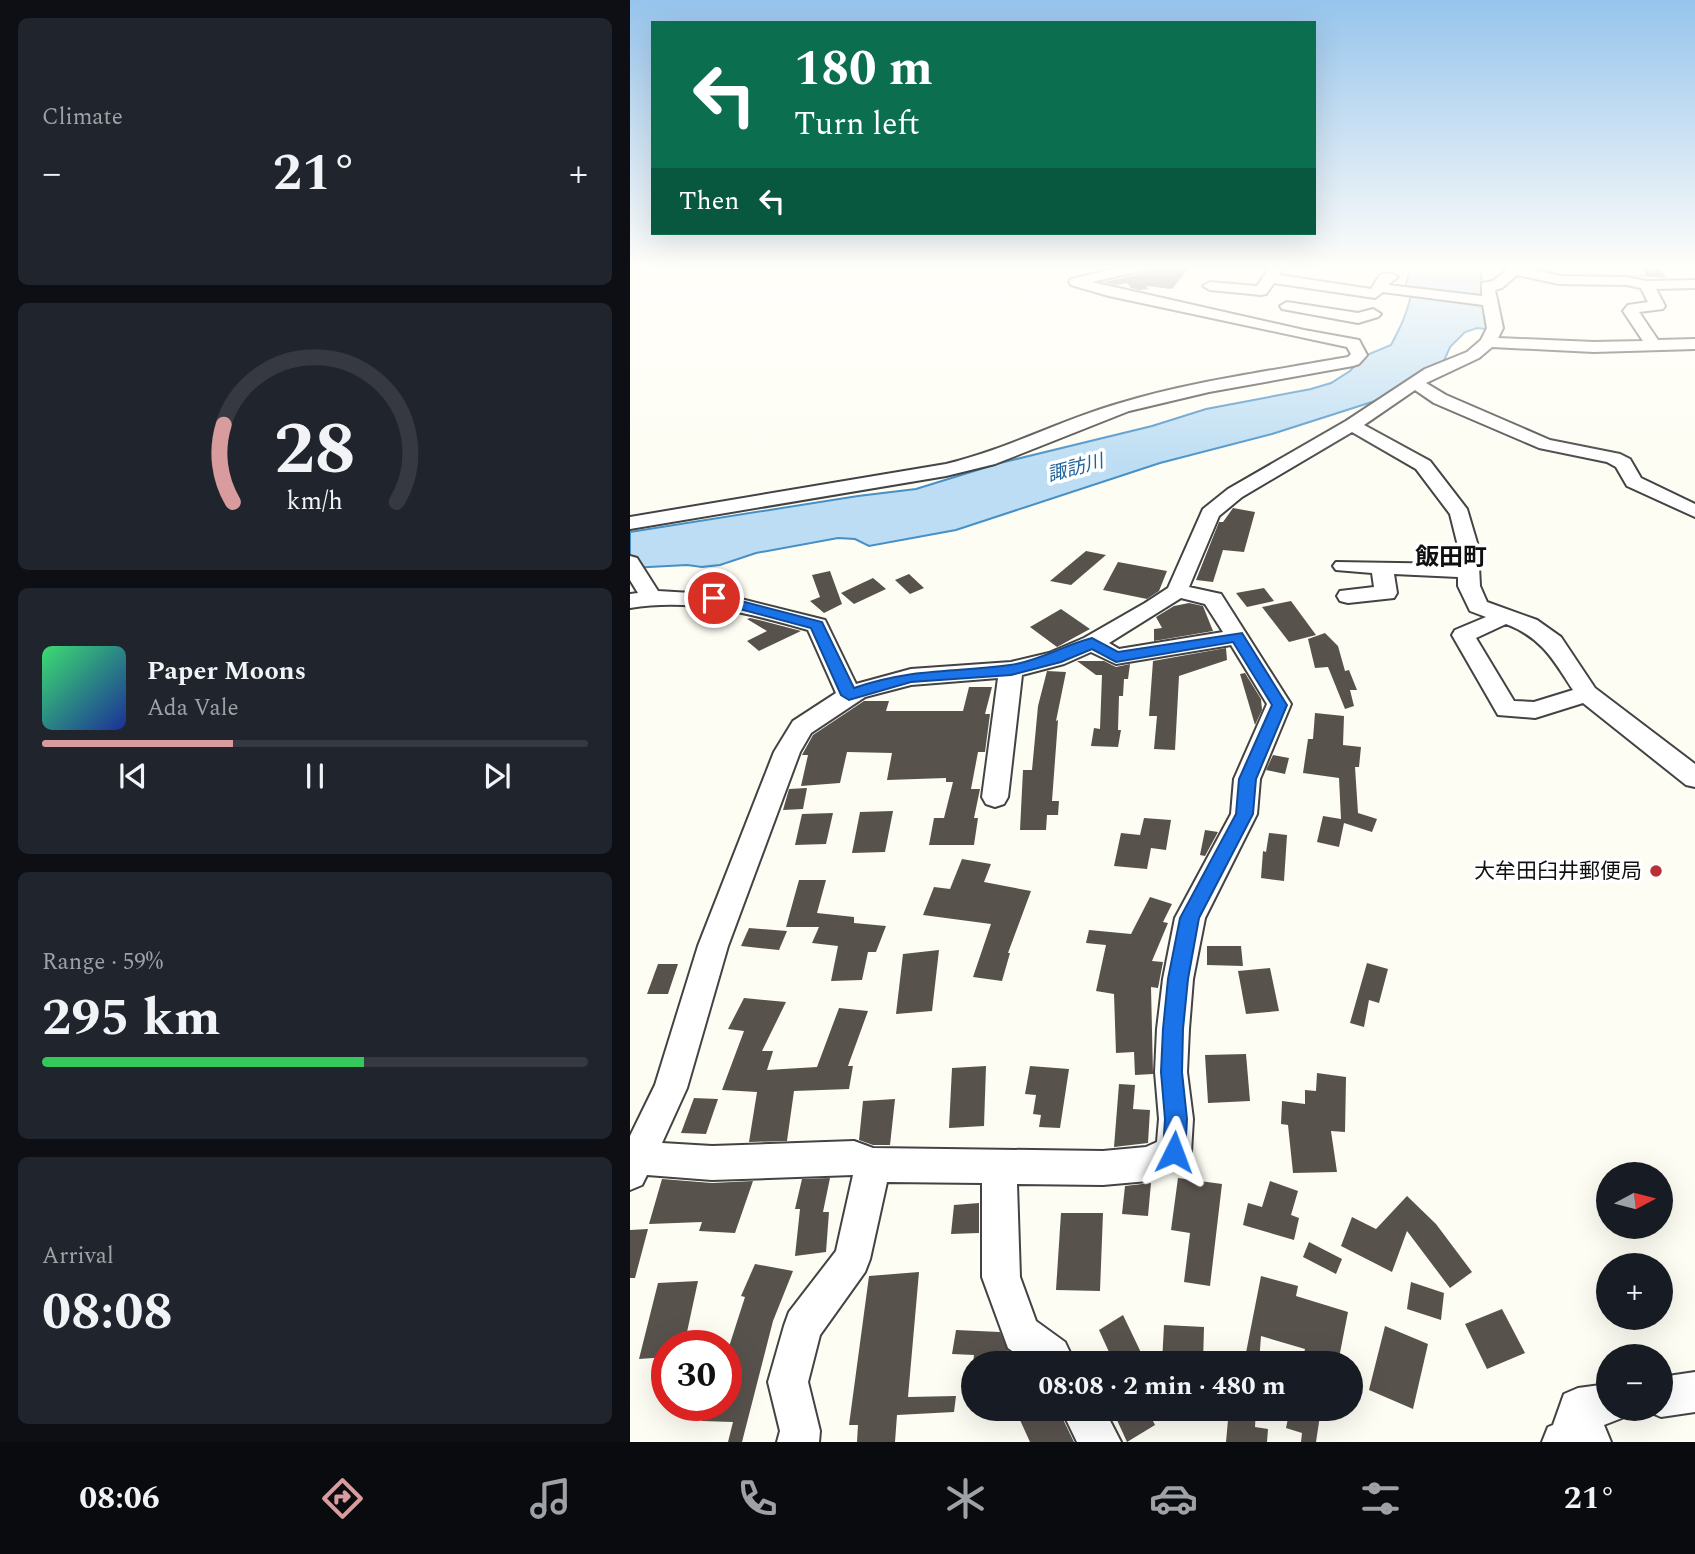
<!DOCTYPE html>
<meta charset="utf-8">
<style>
body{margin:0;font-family:Spectral,"Noto Sans JP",serif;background:#20242c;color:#f1f3f6;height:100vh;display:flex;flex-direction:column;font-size:26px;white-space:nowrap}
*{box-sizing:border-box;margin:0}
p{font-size:23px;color:#9ea1a6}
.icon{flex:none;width:38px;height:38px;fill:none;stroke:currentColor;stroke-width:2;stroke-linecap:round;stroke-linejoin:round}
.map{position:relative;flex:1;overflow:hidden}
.drawer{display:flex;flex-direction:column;gap:18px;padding:18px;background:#0d0f14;width:630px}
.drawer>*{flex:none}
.hud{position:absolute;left:21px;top:21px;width:665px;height:214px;border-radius:0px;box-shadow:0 7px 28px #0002;background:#0b6e4f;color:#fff;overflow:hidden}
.needle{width:46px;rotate:83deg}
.buttons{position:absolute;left:966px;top:1162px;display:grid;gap:14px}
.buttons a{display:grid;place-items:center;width:77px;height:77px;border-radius:50%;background:#171b24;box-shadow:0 7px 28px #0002;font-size:35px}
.speed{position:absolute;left:21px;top:1330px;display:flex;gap:14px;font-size:35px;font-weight:700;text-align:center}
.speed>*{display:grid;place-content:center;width:91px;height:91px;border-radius:50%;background:#171b24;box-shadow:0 7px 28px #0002;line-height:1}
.speed .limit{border:10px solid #d22;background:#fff;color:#111}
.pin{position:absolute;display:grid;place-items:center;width:60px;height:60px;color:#fff;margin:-30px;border:4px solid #fff;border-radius:50%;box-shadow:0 2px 7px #0007}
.me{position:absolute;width:77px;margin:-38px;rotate:3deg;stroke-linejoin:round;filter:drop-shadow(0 0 5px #0008)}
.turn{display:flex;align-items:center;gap:24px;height:147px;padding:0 28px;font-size:32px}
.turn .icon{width:91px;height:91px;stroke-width:2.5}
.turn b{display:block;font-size:49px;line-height:60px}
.then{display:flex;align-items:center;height:66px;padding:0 28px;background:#0003;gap:14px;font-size:26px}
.big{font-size:52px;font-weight:700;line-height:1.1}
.drawer .tile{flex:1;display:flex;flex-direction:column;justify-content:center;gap:10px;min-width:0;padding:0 24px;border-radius:10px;background:#20242c}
.drawer .dial{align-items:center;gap:0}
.dial svg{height:182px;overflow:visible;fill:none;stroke:#363941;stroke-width:7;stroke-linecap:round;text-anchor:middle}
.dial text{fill:#f1f3f6;stroke:none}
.song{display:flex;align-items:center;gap:21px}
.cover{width:84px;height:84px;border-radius:10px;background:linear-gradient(135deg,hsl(140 70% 55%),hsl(230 70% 35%))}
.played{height:7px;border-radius:4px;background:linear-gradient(90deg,#d89b9e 35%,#363941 35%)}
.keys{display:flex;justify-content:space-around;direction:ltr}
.heat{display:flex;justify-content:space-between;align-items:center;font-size:38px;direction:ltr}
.charge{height:10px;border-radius:5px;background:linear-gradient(90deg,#34c759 59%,#363941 0)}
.trip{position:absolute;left:331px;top:1351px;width:402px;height:70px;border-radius:35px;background:#171b24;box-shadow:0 7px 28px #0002;font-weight:700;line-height:70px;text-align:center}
.tab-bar{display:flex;height:112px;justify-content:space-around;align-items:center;background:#090b0e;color:#9ea1a6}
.tab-bar .icon{width:49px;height:49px}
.tab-bar .on{color:#d89b9e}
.tab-bar b{font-size:32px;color:#f1f3f6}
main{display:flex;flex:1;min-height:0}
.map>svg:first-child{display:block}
</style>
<main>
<section class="drawer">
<div class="tile"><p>Climate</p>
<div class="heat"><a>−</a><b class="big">21°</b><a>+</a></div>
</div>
<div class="tile dial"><svg viewBox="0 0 100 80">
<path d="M14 69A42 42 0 1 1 86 69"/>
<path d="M14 69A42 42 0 0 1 10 35" stroke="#d89b9e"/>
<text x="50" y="56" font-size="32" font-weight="700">28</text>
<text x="50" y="72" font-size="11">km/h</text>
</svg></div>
<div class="tile">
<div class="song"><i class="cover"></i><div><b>Paper Moons</b><p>Ada Vale</p></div></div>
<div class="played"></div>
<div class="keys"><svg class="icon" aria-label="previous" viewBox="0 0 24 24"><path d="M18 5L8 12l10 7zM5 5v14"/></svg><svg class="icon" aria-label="pause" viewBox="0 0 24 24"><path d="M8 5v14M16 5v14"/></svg><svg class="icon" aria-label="next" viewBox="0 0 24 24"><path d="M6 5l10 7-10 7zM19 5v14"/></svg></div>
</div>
<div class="tile"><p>Range · 59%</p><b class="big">295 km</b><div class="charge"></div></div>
<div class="tile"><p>Arrival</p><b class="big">08:08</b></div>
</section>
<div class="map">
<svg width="1065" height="1442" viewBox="0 0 1065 1442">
<rect width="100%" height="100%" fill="#fefdf4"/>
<path fill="#bcddf3" stroke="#4790c6" stroke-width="2" d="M781 267H850L858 326 856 329 847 328 835 332 820 347 813 363 745 401 642 434 530 463 326 530 239 546 225 539 208 538 126 553 90 565 72 567 57 565 0 568V532L228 496 286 489 370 463 522 426 576 409 681 389 701 383 720 371 732 357 761 345C771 326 776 316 781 295L774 290Z"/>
<g fill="#58524d">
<polygon points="519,267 560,267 542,289 516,286 518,289 509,290 501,288 497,283 486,285 474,282 515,273"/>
<polygon points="1013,267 1029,267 1036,278 1000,275 1016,275"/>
<polygon points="603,508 625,512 614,552 593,550 583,582 566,580 589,522 593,522"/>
<polygon points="456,551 476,555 441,585 420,581"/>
<polygon points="488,562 537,571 529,591 517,599 473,590"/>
<polygon points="200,571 212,604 194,613 180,601 190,597 182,575"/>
<polygon points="279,574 294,588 280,594 265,580"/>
<polygon points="243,578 256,589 224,604 211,593"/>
<polygon points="634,588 644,601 617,607 606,593"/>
<polygon points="661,601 686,635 659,642 632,607"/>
<polygon points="559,603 573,606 583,631 524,641 524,629 532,628 526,617 544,606"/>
<polygon points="431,609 460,629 427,647 400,627"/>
<polygon points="120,618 133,621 171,631 129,651 117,641 137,631 117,619"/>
<polygon points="695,633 708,646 715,671 719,670 727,690 720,690 724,706 715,709 698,667 685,668 678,639"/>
<polygon points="596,648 597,660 549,676 545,750 524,749 527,716 519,716 523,661"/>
<polygon points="447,661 474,661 486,667 500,664 498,679 494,679 493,696 489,696 488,730 491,730 488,747 461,746 464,728 470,729 472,675 466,675"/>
<polygon points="417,671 436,672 426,721 428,720 422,801 429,801 428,815 417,815 416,830 390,830 393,770 402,770 408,706"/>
<polygon points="615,673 631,699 632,710 625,725 610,674"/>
<polygon points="339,687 362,687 355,714 360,714 355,752 348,752 341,789 350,789 344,818 348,818 344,845 299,845 304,818 314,818 323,782 316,782 316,778 257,780 262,753 217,752 210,783 171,786 178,755 172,755 183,735 234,701 259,701 256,711 333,711"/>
<polygon points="685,713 714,716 713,745 731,747 729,767 725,767 728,813 747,819 742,832 714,823 709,847 687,842 693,816 711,819 709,778 673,773 678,739 683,739"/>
<polygon points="643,755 659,758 655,774 636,770"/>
<polygon points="177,788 173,809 153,810 159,789"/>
<polygon points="263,811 255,852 222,853 230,812"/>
<polygon points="203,813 196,844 165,845 172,814"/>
<polygon points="514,818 541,820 536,850 521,848 517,869 484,866 491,833 510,835"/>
<polygon points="575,830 588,832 575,856 570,855"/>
<polygon points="639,833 657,835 654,881 631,878 633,851 636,852"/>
<polygon points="332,859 361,864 354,882 401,891 378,953 380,953 372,981 343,977 361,924 293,915 304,887 320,889"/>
<polygon points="169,880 196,880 187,913 224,917 224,923 256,926 246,952 238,952 232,980 201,981 208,946 182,943 189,927 156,927"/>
<polygon points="520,897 542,904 533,922 538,923 522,961 533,962 528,988 521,987 523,1074 505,1075 504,1052 486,1053 484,994 466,991 476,945 456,943 459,930 501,934"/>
<polygon points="119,928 157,931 149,950 111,946"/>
<polygon points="577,946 611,946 613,966 577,965"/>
<polygon points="309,950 302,1011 266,1014 273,954"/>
<polygon points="737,963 758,969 749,1003 739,1000 734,1027 720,1023"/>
<polygon points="28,964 48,964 38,994 17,994"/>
<polygon points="640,968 649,1011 616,1014 608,971"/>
<polygon points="114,998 156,1002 132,1051 143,1051 137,1070 187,1067 209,1008 238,1011 218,1066 223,1066 219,1089 164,1091 157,1141 119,1142 127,1092 92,1090 114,1031 98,1029"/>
<polygon points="616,1054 620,1101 578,1103 575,1055"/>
<polygon points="356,1066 354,1126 319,1128 322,1068"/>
<polygon points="400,1066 439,1069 430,1128 409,1127 411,1115 403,1114 406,1095 395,1094"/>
<polygon points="687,1073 716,1077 715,1132 701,1131 707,1172 663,1173 658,1125 651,1124 652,1101 675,1104 675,1090 686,1091"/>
<polygon points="489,1084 505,1085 503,1109 520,1110 518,1143 484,1147"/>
<polygon points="64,1098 88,1099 76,1134 51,1133"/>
<polygon points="265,1099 260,1145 243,1145 229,1140 233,1101"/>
<polygon points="200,1178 193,1212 199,1212 196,1252 165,1256 170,1209 165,1209 172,1179"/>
<polygon points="548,1178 592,1184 580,1286 554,1282 560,1233 541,1230"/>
<polygon points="32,1179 82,1183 123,1181 105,1233 69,1231 72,1222 19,1224"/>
<polygon points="640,1181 668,1191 661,1215 669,1218 664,1240 613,1225 618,1203 632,1207"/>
<polygon points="521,1183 518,1216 492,1214 495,1186"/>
<polygon points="777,1196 806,1224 842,1272 820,1288 777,1231 762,1272 711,1246 722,1217 746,1229"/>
<polygon points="349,1203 349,1233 321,1234 324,1205"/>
<polygon points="431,1213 473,1213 470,1291 426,1290"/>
<polygon points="18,1229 5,1278 0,1278 0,1230"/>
<polygon points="679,1242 712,1259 706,1274 673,1257"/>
<polygon points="125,1264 163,1271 143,1321 112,1442 98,1442 103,1422 72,1421 76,1405 96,1405 96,1356 115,1297 111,1296"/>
<polygon points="289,1272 278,1397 326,1396 324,1412 267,1415 265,1442 227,1442 228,1425 219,1425 239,1276"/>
<polygon points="631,1276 668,1286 666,1296 718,1312 708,1363 674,1353 675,1349 631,1336 629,1363 614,1363"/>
<polygon points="68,1281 54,1346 37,1346 37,1357 9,1359 28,1283"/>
<polygon points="781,1282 814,1293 811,1320 777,1309"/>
<polygon points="872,1309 895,1353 857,1369 835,1324"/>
<polygon points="493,1315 516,1363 484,1363 469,1330"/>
<polygon points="534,1325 574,1327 573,1363 532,1363"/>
<polygon points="755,1326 798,1344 783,1409 739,1390"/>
<polygon points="326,1330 370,1332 378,1351 377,1363 343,1363 344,1355 322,1354"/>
<polygon points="385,1409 428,1409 444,1442 400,1442"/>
<polygon points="482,1409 517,1409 525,1425 497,1442"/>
<polygon points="599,1409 626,1409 625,1427 638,1429 637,1442 596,1442"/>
<polygon points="660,1409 691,1409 686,1442 671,1442 672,1433 656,1428"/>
</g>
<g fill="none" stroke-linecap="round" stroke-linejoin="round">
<defs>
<g id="minor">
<path d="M492 267H516L514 270 462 282 674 330 729 340 737 355 729 364 723 366 579 392 499 411 365 464 316 476 0 529V517L316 464C375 450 429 421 487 404 562 381 641 371 718 357L721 354 717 347 479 296 441 285 439 282 441 279Z"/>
<path d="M640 267H654L649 275 741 289 750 275 761 273 768 277 758 285 852 296V283L863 281 880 267H895L929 276 997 277 1016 281 1065 280V288L1026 289 1035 306 1033 309 1009 312 1028 340 1065 339V349L964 352 862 347 849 358 796 383 816 395 920 440 990 454 1000 459 1011 478 1065 504V517L997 486 986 467 977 462 909 448 804 403 785 390 734 425 800 461 837 509 848 546 850 586 857 602 907 620 931 637 965 688 1065 764V787L1056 785 953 703 905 718 868 715 822 635 825 630 856 617 840 611 828 586V577L764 574 767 593 764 598 718 603 710 601 707 596 710 591 744 587 742 573 706 570 703 566 706 562 828 564V546L820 514 786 469 722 432 612 497 589 516 559 587 591 594 661 704 630 779 627 814 575 918 563 979 559 1029 557 1072 563 1119 561 1152 556 1164 518 1181 473 1185 387 1184 390 1277 406 1321 435 1342 445 1363H399L378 1348 352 1277V1183L257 1182 240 1259 235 1272 190 1335 178 1382 190 1431 189 1442H147L150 1431 138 1382 154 1326 159 1312 206 1251 223 1175 82 1180 17 1175 12 1185 0 1190V1136L25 1085 68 946 144 752 163 721 206 693 178 630C118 613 63 598 0 608V594L8 593 0 580V556L7 558 28 591 95 595 195 620 226 684 281 669 381 662 419 653 454 638 515 603 538 588 573 509 598 489 716 421 795 369 837 352 851 340 857 328 853 305 753 292 745 298 644 283 636 294 631 295 580 290 573 286 580 282 627 286ZM887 275 929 284 997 285 1011 288 1018 302 998 305 993 311 1013 341 964 342 868 338 873 328 865 290 872 288ZM551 598 575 604 593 632 489 649 479 643ZM876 624C912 638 923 659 943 690L904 702 884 701 846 638ZM601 645 637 704 604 779 601 814 545 918 533 979 527 1029 525 1072 529 1119 527 1142 516 1147 473 1151 243 1148 224 1141 82 1146 32 1143 57 1088 98 946 170 752 181 733 235 697 281 685 368 678 352 797 356 804 365 807 374 804 378 797 392 675 434 664 461 652 486 664Z"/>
<polygon points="657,302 728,313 743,309 751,314 748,317 728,323 652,309 650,306"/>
<polygon points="1065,1372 1065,1412 1031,1417 1017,1411 1016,1409 1031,1409 1031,1377"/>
<polygon points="978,1384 978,1409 996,1409 992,1418 974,1425 981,1442 912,1442 918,1427 923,1425 934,1394 948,1388"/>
<polygon points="431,1409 474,1409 491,1442 447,1442"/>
</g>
</defs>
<use href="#minor" stroke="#434343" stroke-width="4"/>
<use href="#minor" fill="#fff" fill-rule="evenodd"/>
</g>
<linearGradient id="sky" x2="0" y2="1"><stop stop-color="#96c4ec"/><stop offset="0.57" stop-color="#fffefa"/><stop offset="1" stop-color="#fffefa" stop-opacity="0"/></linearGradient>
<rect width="1065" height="469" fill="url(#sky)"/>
<path fill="#1a73e8" stroke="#114b97" stroke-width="2" d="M84 594 192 622 224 688C280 668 323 673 380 665 409 661 434 645 462 638L488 652 612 633 657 705 626 779 623 814 569 918 558 979 553 1029 552 1072 557 1119 555 1152 552 1159 544 1162 536 1159 533 1152 535 1119 531 1072 533 1029 538 979 550 918 606 814 609 779 642 705 603 642 486 662 462 649 431 662 381 675 281 682 219 700 211 695 181 628 79 601V595Z"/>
<circle fill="#b92f33" stroke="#fff" stroke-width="2.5" cx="1026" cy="871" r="7"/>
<g text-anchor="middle" stroke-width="7" stroke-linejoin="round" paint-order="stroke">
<g font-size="19" font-style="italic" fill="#20639c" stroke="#fff">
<text transform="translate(445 467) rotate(-15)" y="7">諏訪川</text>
</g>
<g font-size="21" fill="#101010" stroke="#fff" text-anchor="end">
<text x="1012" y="878">大牟田臼井郵便局</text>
</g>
<g font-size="24" font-weight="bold" fill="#101010" stroke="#fff">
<text x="821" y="565">飯田町</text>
</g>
</g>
</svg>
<div class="buttons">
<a><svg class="needle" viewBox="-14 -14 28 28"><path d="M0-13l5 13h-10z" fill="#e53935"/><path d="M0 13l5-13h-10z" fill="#9ea1a6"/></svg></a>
<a>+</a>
<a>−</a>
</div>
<div class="speed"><div class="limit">30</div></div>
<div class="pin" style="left:84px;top:598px;background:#d93025"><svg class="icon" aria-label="arrive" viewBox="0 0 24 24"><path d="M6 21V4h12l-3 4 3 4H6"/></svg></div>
<svg class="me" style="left:544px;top:1152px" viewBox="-20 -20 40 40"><path d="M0-17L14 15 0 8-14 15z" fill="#1a73e8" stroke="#fff" stroke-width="4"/></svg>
<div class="trip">08:08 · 2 min · 480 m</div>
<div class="hud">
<div class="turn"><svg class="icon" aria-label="left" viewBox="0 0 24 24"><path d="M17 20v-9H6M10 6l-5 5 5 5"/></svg><div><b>180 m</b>Turn left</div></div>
<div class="then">Then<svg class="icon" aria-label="left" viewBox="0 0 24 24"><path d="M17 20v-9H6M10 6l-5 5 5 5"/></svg></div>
</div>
</div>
</main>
<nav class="tab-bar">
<b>08:06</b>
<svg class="icon on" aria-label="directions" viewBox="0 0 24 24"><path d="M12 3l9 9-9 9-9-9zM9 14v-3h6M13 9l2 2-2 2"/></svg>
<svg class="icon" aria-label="music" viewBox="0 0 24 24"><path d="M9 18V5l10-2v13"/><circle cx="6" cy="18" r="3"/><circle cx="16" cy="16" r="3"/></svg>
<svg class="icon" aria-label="phone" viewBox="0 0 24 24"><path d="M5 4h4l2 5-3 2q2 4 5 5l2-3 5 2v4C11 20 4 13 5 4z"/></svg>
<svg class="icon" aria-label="climate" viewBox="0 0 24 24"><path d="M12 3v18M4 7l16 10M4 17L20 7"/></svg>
<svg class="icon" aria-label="car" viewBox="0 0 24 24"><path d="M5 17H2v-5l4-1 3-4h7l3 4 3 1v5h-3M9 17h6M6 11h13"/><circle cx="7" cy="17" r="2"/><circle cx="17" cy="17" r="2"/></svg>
<svg class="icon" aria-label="filters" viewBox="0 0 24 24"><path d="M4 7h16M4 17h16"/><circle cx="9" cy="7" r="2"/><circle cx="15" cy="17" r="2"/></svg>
<b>21°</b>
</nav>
